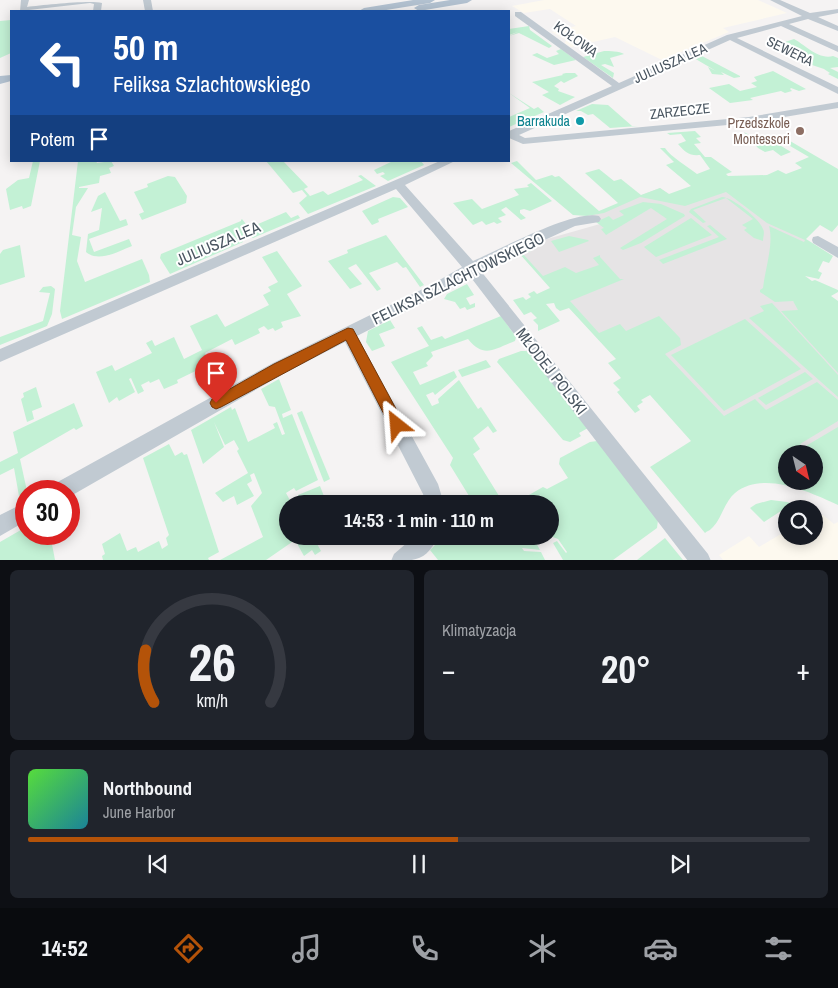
<!DOCTYPE html>
<html lang="pl">
<meta charset="utf-8">
<style>
body{margin:0;font-family:"Archivo Narrow",sans-serif;background:#20242c;color:#f1f3f6;height:100vh;display:flex;flex-direction:column;font-size:19px;white-space:nowrap}
*{box-sizing:border-box;margin:0}
p{font-size:16px;color:#9ea1a6}
.icon{flex:none;width:28px;height:28px;fill:none;stroke:currentColor;stroke-width:2;stroke-linecap:round;stroke-linejoin:round}
.map{position:relative;height:560px;overflow:hidden}
.drawer{display:flex;flex-direction:column;gap:10px;padding:10px;background:#0d0f14;flex:1}
.drawer>*{flex:none}
.hud{position:absolute;left:10px;top:10px;width:500px;height:152px;border-radius:0px;box-shadow:0 2px 12px #0003;background:#1a4fa0;color:#fff;overflow:hidden}
.needle{width:32px;rotate:145deg}
.buttons{position:absolute;left:778px;top:445px;display:grid;gap:10px}
.buttons a{display:grid;place-items:center;width:45px;height:45px;border-radius:50%;background:#171b24;box-shadow:0 2px 12px #0003;font-size:25px}
.speed{position:absolute;left:15px;top:480px;display:flex;gap:10px;font-size:25px;font-weight:700;text-align:center}
.speed>*{display:grid;place-content:center;width:65px;height:65px;border-radius:50%;background:#171b24;box-shadow:0 2px 12px #0003;line-height:1}
.speed .limit{border:8px solid #d22;background:#fff;color:#111}
.pin{position:absolute;display:grid;place-items:center;width:42px;height:42px;color:#fff;margin:-51px -21px;border-radius:50% 50% 50% 0;rotate:-45deg;box-shadow:0 0 5px #0007}
.pin .icon{rotate:45deg}
.me{position:absolute;width:55px;margin:-28px;rotate:332deg;stroke-linejoin:round;filter:drop-shadow(0 0 4px #0008)}
.turn{display:flex;align-items:center;gap:18px;height:105px;padding:0 20px;font-size:22px}
.turn .icon{width:65px;height:65px;stroke-width:2.5}
.turn b{display:block;font-size:35px;line-height:42px}
.then{display:flex;align-items:center;height:48px;padding:0 20px;background:#0003;gap:10px;font-size:19px}
.big{font-size:38px;font-weight:700;line-height:1.1}
.drawer .card{flex:1;display:flex;flex-direction:column;justify-content:center;gap:8px;min-width:0;padding:0 18px;border-radius:8px;background:#20242c}
.drawer .dial{align-items:center;gap:0}
.dial svg{height:130px;overflow:visible;fill:none;stroke:#363941;stroke-width:7;stroke-linecap:round;text-anchor:middle}
.dial text{fill:#f1f3f6;stroke:none}
.song{display:flex;align-items:center;gap:15px}
.cover{width:60px;height:60px;border-radius:8px;background:linear-gradient(135deg,hsl(110 70% 55%),hsl(190 70% 35%))}
.played{height:5px;border-radius:2px;background:linear-gradient(90deg,#b45309 55%,#363941 55%)}
.keys{display:flex;justify-content:space-around;direction:ltr}
.heat{display:flex;justify-content:space-between;align-items:center;font-size:28px;direction:ltr}
.drawer .tiles{flex:1;display:grid;gap:10px;grid-template-columns:1fr 1fr}
.card:last-child{grid-column:span 2}
.trip{position:absolute;left:279px;top:495px;width:280px;height:50px;border-radius:25px;background:#171b24;box-shadow:0 2px 12px #0003;font-weight:700;line-height:50px;text-align:center}
.menu{display:flex;height:80px;justify-content:space-around;align-items:center;background:#090b0e;color:#9ea1a6}
.menu .icon{width:35px;height:35px}
.menu .current{color:#b45309}
.menu b{font-size:22px;color:#f1f3f6}
.map>svg:first-child{display:block}
</style>
<div class="map">
<svg width="838" height="561" viewBox="0 0 838 561">
<rect width="100%" height="100%" fill="#f5f3f3"/>
<g fill="#fdf9ef">
<polygon points="544,0 758,0 787,13 723,28 729,32 662,60 615,37 571,47 565,43 566,40 552,32 576,26 550,9 524,13 512,6"/>
<polygon points="823,515 834,524 838,522 838,560 724,561 719,555 749,536 759,547 786,531 786,536 814,536 814,516"/>
</g>
<polygon fill="#e6e4e5" points="729,186 806,239 793,301 838,358 838,504 814,481 814,454 786,454 636,380 517,251 540,241 600,224 590,215 660,188 684,205"/>
<g fill="#c3f1d5" fill-rule="evenodd">
<polygon points="11,20 11,53 0,58 0,21"/>
<polygon points="529,26 530,30 552,46 549,48 519,33 509,36 518,32 509,35 509,29"/>
<path d="M794 39C804 44 818 60 833 56L838 58V67L830 68 838 72V79L828 74 830 73 824 69 806 63 807 57H804V60L792 55 796 52 779 44Z"/>
<polygon points="561,49 576,60 554,65 532,55 537,53 547,58 559,54 556,51"/>
<path d="M604 51C610 51 619 51 624 54L610 58 614 67 605 64 601 65 614 73 613 78 583 57Z"/>
<polygon points="700,55 740,76 740,77 734,78 721,72 724,75 712,74 708,67 716,71 694,58"/>
<polygon points="773,71 806,89 799,91 791,88 790,89 792,91 785,93 781,91 750,98 753,100 730,103 709,88 729,84 740,91 757,87 751,83 757,81 754,77"/>
<polygon points="566,73 575,73 578,76 564,83 561,81 554,86 559,89 558,91 575,97 560,105 542,95 549,92 532,82 563,75 562,74"/>
<polygon points="509,93 534,109 538,107 544,112 509,127 509,117 530,108"/>
<polygon points="592,104 608,105 632,126 638,126 610,128 593,114 588,115 581,111 576,111"/>
<path d="M695 131 701 137 696 138 701 143 694 144 705 157H711L732 172 726 174 728 176 767 175 778 170 786 174 802 168 795 163 809 157 785 143 790 141 838 169V225L832 232 820 225 806 239 833 256 829 263 823 261 818 271 822 273 819 279 805 276 812 281 815 280 838 290V292L831 296 838 301V373L781 311 798 310 793 301 775 302 760 292V290L763 288C765 269 774 244 769 226L804 242 805 240 767 223 726 192 685 206 640 197 604 213 587 216 573 215 511 163 517 161 536 180 552 175 555 177 559 176 599 211 618 203 585 173 599 169 614 181 621 179 641 195 660 188 669 194 691 186 666 165 674 162 660 148H665C671 157 688 167 697 174L710 169 700 155C689 156 685 152 678 144L686 141 681 134 670 135 667 133Z"/>
<polygon points="744,132 756,139 775,136 779,139 773,141 791,152 781,156 773,150 765,152 758,148"/>
<polygon points="33,161 40,161 31,206 23,209 22,206 10,210 6,189 18,180 29,178"/>
<polygon points="78,161 96,161 97,163 111,161 114,166 109,168 111,173 100,176 99,183 79,187 79,188 88,188 76,207 72,235 81,237 77,261 85,282 142,259 149,275 150,282 62,319 60,311"/>
<polygon points="266,161 283,161 308,187 304,189 310,196 323,191 328,195 363,180 358,176 361,175 376,186 308,214 299,203 307,196 302,190 293,193"/>
<polygon points="393,161 421,161 424,165 388,181 380,176 385,174 383,172 377,174 374,170"/>
<polygon points="168,176 175,177 187,196 186,203 142,220 139,214 144,212 134,192 148,187 147,184"/>
<polygon points="531,183 552,201 530,211 524,209 520,210 520,213 526,218 521,220 506,207 501,210 506,215 498,218 502,222 497,224 494,222 486,225 482,221 473,225 453,203 472,199 482,209 519,195 514,189 529,187 527,185"/>
<path d="M105 192 120 221 126 219 128 225 89 239 94 252 129 239 132 246C119 251 99 263 86 252L88 234 99 230 102 208 91 212 98 196Z"/>
<polygon points="393,197 400,198 408,207 378,219 379,222 372,225 362,211"/>
<path d="M722 197C732 197 760 219 763 229 765 232 763 237 763 241L754 238 744 230 747 228 742 225 753 219 726 198 693 210 706 222 703 223 689 212 691 209Z"/>
<polygon points="643,202 661,204 684,214 685,216 641,243 623,250 620,248 667,219 651,208 606,235 601,229 604,228 596,222 609,216 613,220 624,215 619,211"/>
<polygon points="286,212 291,218 298,215 300,218 253,238 248,234 241,237 243,242 170,274 160,258 161,254 241,221 241,220 242,219 249,228"/>
<polygon points="691,218 712,235 656,257 644,247"/>
<polygon points="710,225 727,239 663,264 659,260 719,237 707,226"/>
<polygon points="386,235 424,285 420,287 406,267 403,268 397,262 369,273 381,289 377,291 356,264 348,268 362,284 350,289 328,261 348,253 347,250"/>
<polygon points="569,236 588,240 589,241 559,252 551,241"/>
<polygon points="20,245 25,277 0,285 0,254 3,250"/>
<path d="M528 249 531 251 523 254 543 276 565 267 576 273 599 265 593 258 600 255V257L620 279H624L570 301 599 333 620 324 626 331 659 316 680 338 681 345 665 354 724 416 755 399 766 410 817 382 838 400V421L800 444 804 447 838 427V505C810 492 763 470 735 493 724 502 721 521 711 529 709 531 707 531 705 533L650 467 691 441 650 395 641 400 643 402 637 406 640 410 635 413 617 392 620 390 613 383 621 378 608 363 616 359 569 308 560 311 556 308 554 303 546 304 560 321 538 331V325L533 320 537 318 531 312 524 315 513 300 523 297 526 300 531 297 528 294 534 291 537 294 550 288 519 253ZM786 454H814V481H786Z"/>
<polygon points="277,251 302,286 287,294 301,316 281,322 283,327 275,331 273,328 268,330 264,326 258,329 260,333 235,345 232,339 205,353 210,364 177,380 178,383 164,389 159,379 150,383 149,381 141,385 144,391 138,394 131,378 129,379 135,392 119,401 117,397 109,403 96,372 112,365 115,371 152,353 146,343 152,340 155,346 174,337 184,359 202,350 190,326 217,314 225,327 269,305 263,295 271,291 268,287 278,282 262,257"/>
<polygon points="467,284 474,295 466,298 470,305 475,303 475,307 467,310 465,307 460,309 455,302 444,299 447,294"/>
<polygon points="51,286 55,289 52,314 47,326 0,345 0,337 43,321 50,293 39,292 43,287"/>
<polygon points="772,303 838,375 838,397 749,318 764,311 760,306"/>
<path d="M501 316 516 337 515 341C494 349 484 359 468 339L431 352 433 356 426 363 428 366 413 372 420 385 454 371 457 377 435 395 433 392 426 395 432 406 439 403 438 399 459 380 478 409 481 407 497 431 493 433 488 426 473 438 480 449 473 454 504 504H474L450 465 453 458 391 362 429 346 417 328 422 326 431 340 442 336 445 339Z"/>
<polygon points="745,319 801,369 724,411 671,355"/>
<polygon points="390,320 395,328 379,334 385,346 372,351 366,342 368,331"/>
<polygon points="521,351 528,351 588,428 579,433 581,436 570,442 563,440 497,362 499,359"/>
<polygon points="486,360 491,367 462,377 458,370"/>
<polygon points="805,372 813,379 766,405 758,398"/>
<polygon points="279,379 291,410 282,414 283,418 292,414 318,480 296,491 294,488 286,493 292,504 288,504 288,536 324,536 316,542 321,551 315,555 312,550 304,556 295,540 266,560 220,560 263,537 251,506 262,493 254,473 250,475 252,481 247,484 254,496 237,505 234,496 223,502 215,493 248,473 237,451 239,449 234,440 225,445 214,422 224,447 203,464 191,430 231,407 232,410 235,408 248,442 275,428 273,424 277,422 282,435 285,434 275,407 269,406 261,389"/>
<polygon points="36,387 42,407 32,411 34,419 27,422 21,399 24,397 23,393"/>
<polygon points="74,403 83,426 76,430 74,428 20,459 27,491 19,496 14,468 0,475 0,462 18,453 13,432"/>
<polygon points="302,411 330,479 324,482 297,413"/>
<polygon points="597,441 658,520 657,528 613,560 563,560 553,543 557,541 566,553 567,552 558,539 550,536 550,504 513,504 543,487 547,489 568,478 559,464 560,458 590,442"/>
<polygon points="169,444 175,456 182,452 184,455 187,454 219,552 208,558 209,560 103,560 102,556 105,554 102,544 120,533 127,551 136,547 138,552 159,541 162,549 168,545 166,538 169,535 143,458"/>
<polygon points="320,486 327,504 295,504 300,500 298,495"/>
<polygon points="771,500 787,502 810,509 786,509 786,517 781,511 764,522 750,508 756,504"/>
<polygon points="26,527 26,534 50,534 55,560 0,560 0,542"/>
<polygon points="455,536 545,536 535,541 540,550 522,548 524,551 541,552 545,560 438,560 430,550 439,541 443,542"/>
<polygon points="665,538 683,560 637,560"/>
</g>
<g fill="none" stroke-linecap="round" stroke-linejoin="round">
<g fill="#c1cad2" fill-rule="evenodd">
<path d="M21 0H29L27 7C44 5 89 0 102 3L101 11H93L94 4 90 3 20 11Z"/>
<polygon points="143,0 151,0 153,11 145,11"/>
<polygon points="770,0 780,0 810,13 838,9 838,13 818,17 838,26 838,31 808,19 789,24 838,46 838,52 781,26 737,38 838,87 838,94 730,40 519,135 525,138 749,117 838,102 838,108 749,123 523,144 509,138 509,131 612,86 515,16 515,12 521,12 619,83 727,35 802,16"/>
<path d="M440 161H455L405 185 473 261C499 250 574 209 599 216L601 219 599 222 575 226 480 270 708 554 711 561H688L469 275 439 294 357 336 438 484 444 504H426L423 494 345 342 285 373 69 497V491H52L54 484 273 363 429 286 462 267 396 189 0 362V349Z"/>
<polygon points="818,236 838,247 838,258 813,243 812,240 813,237"/>
<polygon points="26,502 26,521 0,536 0,515"/>
<path d="M415 536H438C427 561 415 561 391 561L394 554Z"/>
</g>
<g fill="#b3c2d1" fill-rule="evenodd">
<polygon points="413,0 435,0 430,3 380,11 359,11 364,8"/>
<polygon points="450,0 472,0 467,3 419,11 414,8 419,5"/>
<polygon points="11,75 11,81 0,84 0,76"/>
</g>
</g>
<polygon fill="#b45309" stroke="#753606" points="348,328 353,329 402,420 404,425 402,430 397,431 392,430 346,340 221,407 216,409 212,407 210,403 212,399 274,364"/>
<circle fill="#0f9aa8" stroke="#fff" stroke-width="2" cx="580" cy="121" r="5"/>
<circle fill="#8d6e63" stroke="#fff" stroke-width="2" cx="800" cy="131" r="5"/>
<g text-anchor="middle" stroke-width="4" stroke-linejoin="round" paint-order="stroke">
<g font-size="14" fill="#4a5661" stroke="#fff">
<text transform="translate(576 39) rotate(36)" y="5">KOŁOWA</text>
<text transform="translate(790 51) rotate(26)" y="5">SEWERA</text>
<text transform="translate(670 63) rotate(-24)" y="5">JULIUSZA LEA</text>
<text transform="translate(680 111) rotate(-6)" y="5">ZARZECZE</text>
</g>
<g font-size="14" fill="#0d838f" stroke="#fff" text-anchor="end">
<text x="570" y="126">Barrakuda</text>
</g>
<g font-size="14" fill="#785e54" stroke="#fff" text-anchor="end">
<text x="790" y="128">Przedszkole<tspan x="790" dy="16">Montessori</tspan></text>
</g>
<g font-size="16" fill="#4a5661" stroke="#fff">
<text transform="translate(218 243) rotate(-23)" y="6">JULIUSZA LEA</text>
<text transform="translate(458 278) rotate(-26)" y="6">FELIKSA SZLACHTOWSKIEGO</text>
<text transform="translate(552 371) rotate(52)" y="6">MŁODEJ POLSKI</text>
</g>
</g>
</svg>
<div class="buttons">
<a><svg class="needle" viewBox="-14 -14 28 28"><path d="M0-13l5 13h-10z" fill="#e53935"/><path d="M0 13l5-13h-10z" fill="#9ea1a6"/></svg></a>
<a><svg class="icon" aria-label="search" viewBox="0 0 24 24"><circle cx="10" cy="10" r="6"/><path d="M15 15l6 6"/></svg></a>
</div>
<div class="speed"><div class="limit">30</div></div>
<div class="pin" style="left:216px;top:403px;background:#d93025"><svg class="icon" aria-label="arrive" viewBox="0 0 24 24"><path d="M6 21V4h12l-3 4 3 4H6"/></svg></div>
<svg class="me" style="left:397px;top:425px" viewBox="-20 -20 40 40"><path d="M0-17L14 15 0 8-14 15z" fill="#b45309" stroke="#fff" stroke-width="4"/></svg>
<div class="trip">14:53 · 1 min · 110 m</div>
<div class="hud">
<div class="turn"><svg class="icon" aria-label="left" viewBox="0 0 24 24"><path d="M17 20v-9H6M10 6l-5 5 5 5"/></svg><div><b>50 m</b>Feliksa Szlachtowskiego</div></div>
<div class="then">Potem<svg class="icon" aria-label="arrive" viewBox="0 0 24 24"><path d="M6 21V4h12l-3 4 3 4H6"/></svg></div>
</div>
</div>
<section class="drawer">
<div class="tiles">
<div class="card dial"><svg viewBox="0 0 100 80">
<path d="M14 69A42 42 0 1 1 86 69"/>
<path d="M14 69A42 42 0 0 1 9 37" stroke="#b45309"/>
<text x="50" y="56" font-size="32" font-weight="700">26</text>
<text x="50" y="72" font-size="11">km/h</text>
</svg></div>
<div class="card"><p>Klimatyzacja</p>
<div class="heat"><a>−</a><b class="big">20°</b><a>+</a></div>
</div>
<div class="card">
<div class="song"><i class="cover"></i><div><b>Northbound</b><p>June Harbor</p></div></div>
<div class="played"></div>
<div class="keys"><svg class="icon" aria-label="previous" viewBox="0 0 24 24"><path d="M18 5L8 12l10 7zM5 5v14"/></svg><svg class="icon" aria-label="pause" viewBox="0 0 24 24"><path d="M8 5v14M16 5v14"/></svg><svg class="icon" aria-label="next" viewBox="0 0 24 24"><path d="M6 5l10 7-10 7zM19 5v14"/></svg></div>
</div>
</div>
</section>
<nav class="menu">
<b>14:52</b>
<svg class="icon current" aria-label="directions" viewBox="0 0 24 24"><path d="M12 3l9 9-9 9-9-9zM9 14v-3h6M13 9l2 2-2 2"/></svg>
<svg class="icon" aria-label="music" viewBox="0 0 24 24"><path d="M9 18V5l10-2v13"/><circle cx="6" cy="18" r="3"/><circle cx="16" cy="16" r="3"/></svg>
<svg class="icon" aria-label="phone" viewBox="0 0 24 24"><path d="M5 4h4l2 5-3 2q2 4 5 5l2-3 5 2v4C11 20 4 13 5 4z"/></svg>
<svg class="icon" aria-label="climate" viewBox="0 0 24 24"><path d="M12 3v18M4 7l16 10M4 17L20 7"/></svg>
<svg class="icon" aria-label="car" viewBox="0 0 24 24"><path d="M5 17H2v-5l4-1 3-4h7l3 4 3 1v5h-3M9 17h6M6 11h13"/><circle cx="7" cy="17" r="2"/><circle cx="17" cy="17" r="2"/></svg>
<svg class="icon" aria-label="filters" viewBox="0 0 24 24"><path d="M4 7h16M4 17h16"/><circle cx="9" cy="7" r="2"/><circle cx="15" cy="17" r="2"/></svg>
</nav>
